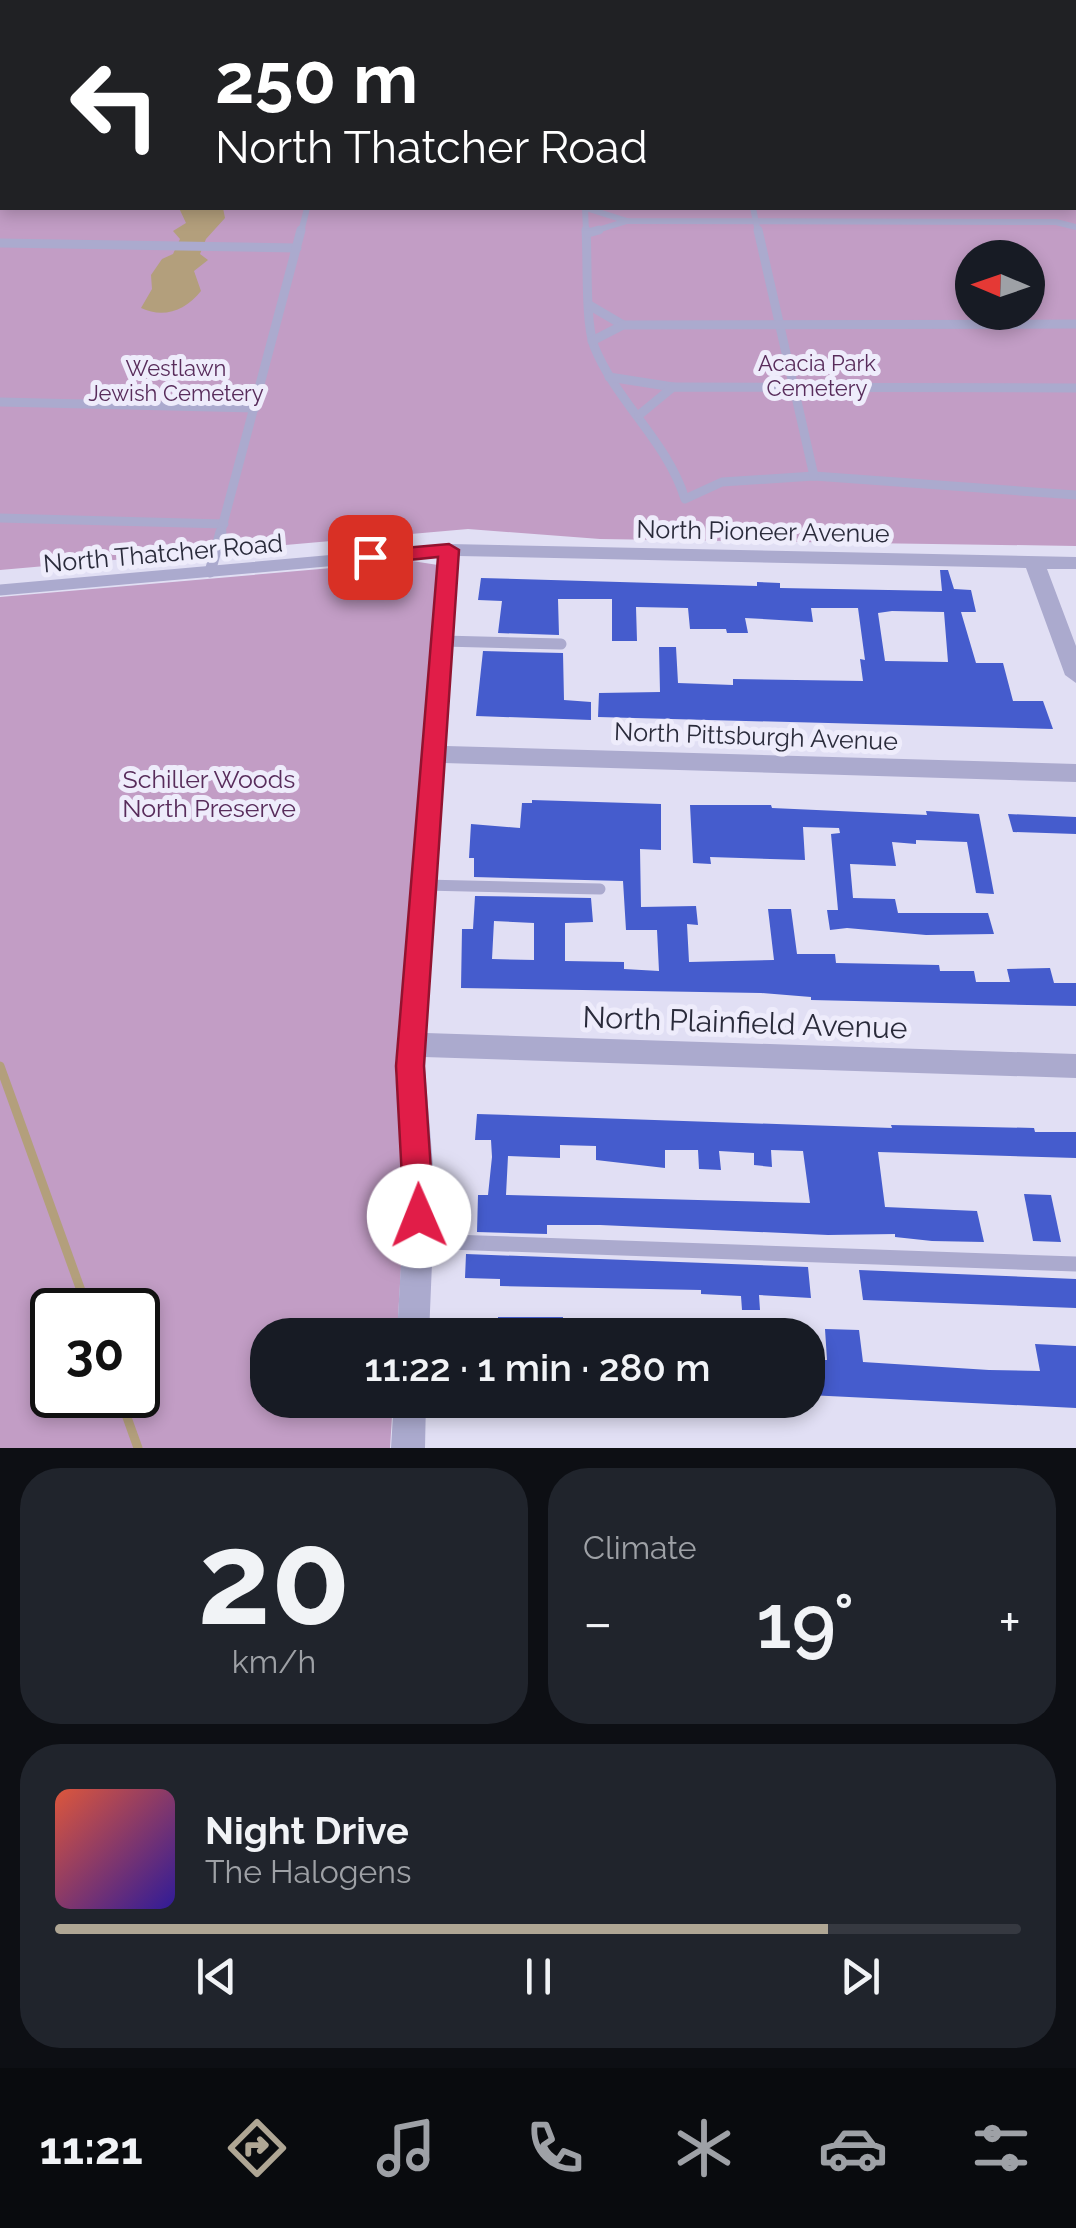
<!DOCTYPE html>
<meta charset="utf-8">
<style>
body{margin:0;font-family:Raleway,sans-serif;background:#20242c;color:#f1f3f6;height:100vh;display:flex;flex-direction:column;font-size:38px;white-space:nowrap}
*{box-sizing:border-box;margin:0}
p{font-size:32px;color:#9ea1a6}
.icon{flex:none;width:55px;height:55px;fill:none;stroke:currentColor;stroke-width:2;stroke-linecap:round;stroke-linejoin:round}
.map{position:relative;height:1448px;overflow:hidden}
.panel{display:flex;flex-direction:column;gap:20px;padding:20px;background:#0d0f14;flex:1}
.panel>*{flex:none}
.hud{position:absolute;left:0px;top:0px;width:1078px;height:210px;box-shadow:0 5px 15px #0003;background:#202124;color:#fff;overflow:hidden}
.needle{width:65px;rotate:272deg}
.controls{position:absolute;left:955px;top:240px;display:grid;gap:20px}
.controls a{display:grid;place-items:center;width:90px;height:90px;border-radius:50%;background:#171b24;box-shadow:0 5px 15px #0003;font-size:50px}
.speed{position:absolute;left:30px;top:1288px;display:flex;gap:20px;font-size:50px;font-weight:700;text-align:center}
.speed>*{display:grid;place-content:center;width:130px;height:130px;border-radius:50%;background:#171b24;box-shadow:0 5px 15px #0003;line-height:1}
.speed .limit{border:5px solid #111;border-radius:15px;background:#fff;color:#111}
.pin{position:absolute;display:grid;place-items:center;width:85px;height:85px;color:#fff;margin:-42px;border-radius:20px;box-shadow:0 5px 15px #0006}
.me{position:absolute;width:110px;margin:-55px;rotate:359deg;stroke-linejoin:round;filter:drop-shadow(0 0 8px #0008)}
.turn{display:flex;align-items:center;gap:35px;height:210px;padding:0 50px;font-size:45px}
.turn .icon{width:130px;height:130px;stroke-width:2.5}
.turn b{display:block;font-size:70px;line-height:85px}
.big{font-size:75px;font-weight:600;line-height:1.1}
.panel .card{flex:1;display:flex;flex-direction:column;justify-content:center;gap:15px;min-width:0;padding:0 35px;border-radius:40px;background:#20242c}
.panel .dial{align-items:center;gap:0}
.dial b{font-size:130px;line-height:1}
.song{display:flex;align-items:center;gap:30px}
.cover{width:120px;height:120px;border-radius:15px;background:linear-gradient(135deg,hsl(10 70% 55%),hsl(250 70% 35%))}
.played{height:10px;border-radius:5px;background:linear-gradient(90deg,#afa694 80%,#363941 80%)}
.keys{display:flex;justify-content:space-around;direction:ltr}
.heat{display:flex;justify-content:space-between;align-items:center;font-size:55px;direction:ltr}
.panel .tiles{flex:1;display:grid;gap:20px;grid-template-columns:1fr 1fr}
.card:last-child{grid-column:span 2}
.trip{position:absolute;left:250px;top:1318px;width:575px;height:100px;border-radius:40px;background:#171b24;box-shadow:0 5px 15px #0003;font-weight:600;line-height:100px;text-align:center}
.tabs{display:flex;height:160px;justify-content:space-around;align-items:center;background:#090b0e;color:#9ea1a6}
.tabs .icon{width:70px;height:70px}
.tabs .selected{color:#afa694}
.tabs b{font-size:45px;color:#f1f3f6}
.map>svg:first-child{display:block}
</style>
<div class="map">
<svg width="1076" height="1448" viewBox="0 0 1076 1448">
<rect width="100%" height="100%" fill="#e1dff4"/>
<g fill="#c29dc5" fill-rule="evenodd">
<path d="M0 0H1076V546L600 539 468 529 0 570ZM2 2H1075V208H2ZM972 258H1028V312H972Z"/>
<path d="M412 561 438 565 395 1069 405 1201 397 1335H268V1400H393L390 1448H0V597ZM52 1310H138V1395H52Z"/>
</g>
<path fill="#b39f7c" d="M179 208H223L225 218 206 239 200 254 208 260 194 271 201 291C186 310 164 319 141 308L152 289 151 275 162 259 173 254 180 239 173 231 186 223Z"/>
<g fill="none" stroke-linecap="round" stroke-linejoin="round">
<g stroke="#b39f7c" stroke-width="9">
<polyline points="0,1066 88,1310"/>
<polyline points="119,1395 138,1448"/>
</g>
</g>
<g fill="#455ccd" fill-rule="evenodd">
<path d="M940 570H948L954 589 971 590 976 612H961L976 663H1003L1013 701H1043L1053 729 598 717 599 693 660 692 659 647H676L678 683 733 685V679L863 681 860 659 865 660 858 608H811L813 622 745 618 748 633H727L726 629H690L688 608 636 607 637 641H612V599H558L559 635 498 633 502 601 478 600 481 578 757 586V582L780 583V588L942 591ZM892 611 944 612 948 662 885 661 878 613Z"/>
<polygon points="483,651 563,653 564,700 591,702 591,720 476,716"/>
<path d="M532 800 661 804V850L640 849 641 907 696 906 698 925 687 924 689 962 774 960 768 909H791L797 954H835L836 963 939 965 940 971H974L976 982H1010L1007 969 1050 968 1054 983H1076V1006L811 1000V997L761 993 461 988 462 929H473L475 896 591 898 593 922 565 923V961L624 962V969L659 971 657 930H626L623 881 474 877V858H469L471 824 520 828 522 803H532ZM494 921 534 923V960L492 959Z"/>
<polygon points="690,805 771,805 772,808 927,815 926,811 979,814 994,894 976,893 967,842 916,840 916,844 892,842 896,866 850,864 853,898 895,899 898,913 988,913 994,934 926,935 847,928 830,930 827,910 838,910 831,834 840,833 839,828 803,827 805,860 710,857 711,864 693,863"/>
<polygon points="1008,814 1076,817 1076,834 1013,832"/>
<path d="M477 1114 892 1128 891 1125 1034 1128 1035 1132H1076V1158L878 1152 885 1207 977 1211 984 1242 932 1241 895 1237V1234L828 1235 600 1225H547V1234L477 1232 478 1195H488L492 1157 491 1140H475ZM560 1145 596 1146V1160L665 1168V1150H698L699 1169 721 1170 719 1151 754 1153V1165L772 1167 771 1150 803 1151 810 1203 506 1195 508 1156 560 1158Z"/>
<polygon points="1024,1194 1051,1195 1061,1242 1033,1241"/>
<polygon points="466,1254 808,1267 811,1298 759,1295 760,1310 742,1310 741,1296 701,1294 701,1290 500,1286 500,1279 465,1278"/>
<polygon points="859,1270 1076,1279 1076,1308 863,1300"/>
<rect x="498" y="1317" width="65" height="18"/>
<polygon points="825,1329 859,1330 863,1362 989,1370 1040,1371 1035,1344 1076,1346 1076,1408 808,1395 808,1360 827,1360"/>
</g>
<g fill="none" stroke-linecap="round" stroke-linejoin="round">
<g stroke="#abaace" stroke-width="6">
<polyline points="1075,19 1076,13"/>
<polyline points="585,208 586,232"/>
<polyline points="586,208 627,221 1056,222 1076,227"/>
<polyline points="753,208 758,232"/>
<polyline points="301,232 307,208"/>
<polyline points="591,232 627,221"/>
</g>
<g stroke="#abaace" stroke-width="9">
<path d="M586 230C588 259 585 322 594 346 617 403 667 441 685 499L722 482 814 476 1076 495"/>
<polyline points="758,230 814,476"/>
<polyline points="588,233 599,230"/>
<polyline points="0,243 297,248"/>
<polyline points="589,305 623,325"/>
<polyline points="592,341 623,325 1076,324"/>
<polyline points="609,377 673,387"/>
<polyline points="0,402 255,408"/>
<polyline points="639,415 673,387 1076,388"/>
<polyline points="0,518 224,524"/>
<polyline points="220,535 301,230"/>
</g>
<g stroke="#abaace" stroke-width="11">
<polyline points="210,572 221,532"/>
<polyline points="0,590 449,550"/>
<polyline points="443,641 561,644"/>
<polyline points="424,885 600,889"/>
</g>
<polyline stroke="#abaace" stroke-width="15" points="421,1241 1076,1264"/>
<g fill="#abaace" fill-rule="evenodd">
<polygon points="449,544 1076,557 1076,569 1047,569 1076,646 1076,683 1065,675 1026,568 458,556 446,746 1076,764 1076,782 444,763 426,1033 1076,1054 1076,1078 424,1057 435,1191 429,1335 397,1335 405,1191 396,1066 439,550"/>
<polygon points="394,1400 426,1400 425,1448 391,1448"/>
</g>
</g>
<polygon fill="#e11d48" stroke="#92132f" stroke-width="2.5" points="449,544 459,550 424,1066 434,1216 430,1227 419,1231 408,1227 404,1216 396,1066 438,557 370,564 359,557 370,551"/>
<g text-anchor="middle" stroke-width="10" stroke-linejoin="round" paint-order="stroke">
<g font-size="22" fill="#582c5b" stroke="#eeecfb">
<text x="817" y="371">Acacia Park<tspan x="817" dy="25">Cemetery</tspan></text>
<text x="176" y="376">Westlawn<tspan x="176" dy="25">Jewish Cemetery</tspan></text>
</g>
<g font-size="25" fill="#2a2b3b" stroke="#eeecfb">
<text transform="translate(763 531) rotate(1)" y="9">North Pioneer Avenue</text>
<text transform="translate(163 553) rotate(-5)" y="9">North Thatcher Road</text>
<text transform="translate(756 736) rotate(2)" y="9">North Pittsburgh Avenue</text>
</g>
<g font-size="25" fill="#582c5b" stroke="#eeecfb">
<text x="209" y="788">Schiller Woods<tspan x="209" dy="29">North Preserve</tspan></text>
</g>
<g font-size="30" fill="#2a2b3b" stroke="#eeecfb">
<text transform="translate(745 1023) rotate(2)" y="10">North Plainfield Avenue</text>
</g>
</g>
</svg>
<div class="controls">
<a><svg class="needle" viewBox="-14 -14 28 28"><path d="M0-13l5 13h-10z" fill="#e53935"/><path d="M0 13l5-13h-10z" fill="#9ea1a6"/></svg></a>
</div>
<div class="speed"><div class="limit">30</div></div>
<div class="pin" style="left:370px;top:557px;background:#d93025"><svg class="icon" aria-label="arrive" viewBox="0 0 24 24"><path d="M6 21V4h12l-3 4 3 4H6"/></svg></div>
<svg class="me" style="left:419px;top:1216px" viewBox="-20 -20 40 40"><circle r="19" fill="#fff"/><path d="M0-13L10 11 0 6-10 11z" fill="#e11d48"/></svg>
<div class="trip">11:22 · 1 min · 280 m</div>
<div class="hud">
<div class="turn"><svg class="icon" aria-label="left" viewBox="0 0 24 24"><path d="M17 20v-9H6M10 6l-5 5 5 5"/></svg><div><b>250 m</b>North Thatcher Road</div></div>
</div>
</div>
<section class="panel">
<div class="tiles">
<div class="card dial"><b>20</b><p>km/h</p></div>
<div class="card"><p>Climate</p>
<div class="heat"><a>−</a><b class="big">19°</b><a>+</a></div>
</div>
<div class="card">
<div class="song"><i class="cover"></i><div><b>Night Drive</b><p>The Halogens</p></div></div>
<div class="played"></div>
<div class="keys"><svg class="icon" aria-label="previous" viewBox="0 0 24 24"><path d="M18 5L8 12l10 7zM5 5v14"/></svg><svg class="icon" aria-label="pause" viewBox="0 0 24 24"><path d="M8 5v14M16 5v14"/></svg><svg class="icon" aria-label="next" viewBox="0 0 24 24"><path d="M6 5l10 7-10 7zM19 5v14"/></svg></div>
</div>
</div>
</section>
<nav class="tabs">
<b>11:21</b>
<svg class="icon selected" aria-label="directions" viewBox="0 0 24 24"><path d="M12 3l9 9-9 9-9-9zM9 14v-3h6M13 9l2 2-2 2"/></svg>
<svg class="icon" aria-label="music" viewBox="0 0 24 24"><path d="M9 18V5l10-2v13"/><circle cx="6" cy="18" r="3"/><circle cx="16" cy="16" r="3"/></svg>
<svg class="icon" aria-label="phone" viewBox="0 0 24 24"><path d="M5 4h4l2 5-3 2q2 4 5 5l2-3 5 2v4C11 20 4 13 5 4z"/></svg>
<svg class="icon" aria-label="climate" viewBox="0 0 24 24"><path d="M12 3v18M4 7l16 10M4 17L20 7"/></svg>
<svg class="icon" aria-label="car" viewBox="0 0 24 24"><path d="M5 17H2v-5l4-1 3-4h7l3 4 3 1v5h-3M9 17h6M6 11h13"/><circle cx="7" cy="17" r="2"/><circle cx="17" cy="17" r="2"/></svg>
<svg class="icon" aria-label="filters" viewBox="0 0 24 24"><path d="M4 7h16M4 17h16"/><circle cx="9" cy="7" r="2"/><circle cx="15" cy="17" r="2"/></svg>
</nav>
